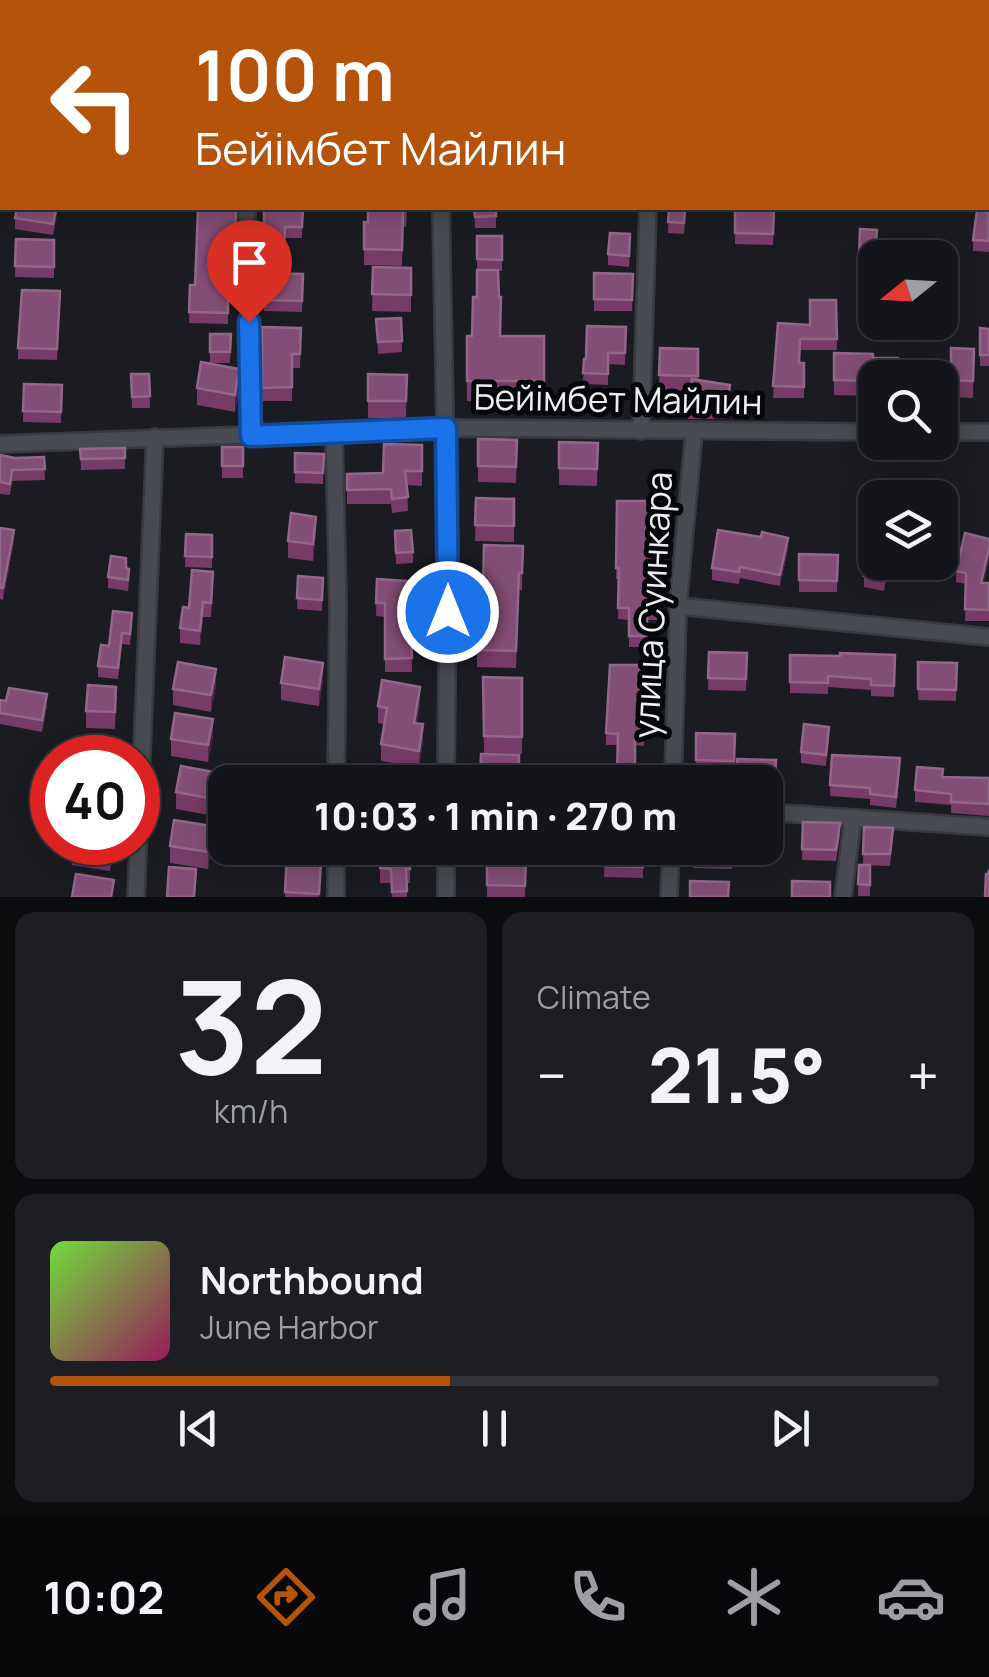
<!DOCTYPE html>
<meta charset="utf-8">
<style>
body{margin:0;font-family:Manrope,sans-serif;background:#1d1e23;color:#f1f3f6;height:100vh;display:flex;flex-direction:column;font-size:38px;white-space:nowrap}
*{box-sizing:border-box;margin:0}
p{font-size:32px;color:#9d9fa2}
.icon{flex:none;width:55px;height:55px;fill:none;stroke:currentColor;stroke-width:2;stroke-linecap:round;stroke-linejoin:round}
.map{position:relative;height:897px;overflow:hidden}
.sheet{display:flex;flex-direction:column;gap:15px;padding:15px;background:#0b0c0e;flex:1}
.sheet>*{flex:none}
.top-card{position:absolute;left:0px;top:0px;width:990px;height:210px;box-shadow:0 5px 25px #0003,0 0 0 2px #333439;background:#b45309;color:#fff;overflow:hidden}
.needle{width:65px;rotate:252deg}
.buttons{position:absolute;left:858px;top:240px;display:grid;gap:20px}
.buttons a{display:grid;place-items:center;width:100px;height:100px;border-radius:20px;background:#14151a;box-shadow:0 5px 25px #0003,0 0 0 2px #333439;font-size:50px}
.speed{position:absolute;left:30px;top:735px;display:flex;gap:20px;font-size:50px;font-weight:700;text-align:center}
.speed>*{display:grid;place-content:center;width:130px;height:130px;border-radius:50%;background:#14151a;box-shadow:0 5px 25px #0003,0 0 0 2px #333439;line-height:1}
.speed .limit{border:15px solid #d22;background:#fff;color:#111}
.pin{position:absolute;display:grid;place-items:center;width:85px;height:85px;color:#fff;margin:-102px -42px;border-radius:50% 50% 50% 0;rotate:-45deg;box-shadow:0 0 10px #0007}
.pin .icon{rotate:45deg}
.me{position:absolute;width:110px;margin:-55px;rotate:0deg;stroke-linejoin:round;filter:drop-shadow(0 0 8px #0008)}
.turn{display:flex;align-items:center;gap:35px;height:210px;padding:0 30px;font-size:45px}
.turn .icon{width:130px;height:130px;stroke-width:2.5}
.turn b{display:block;font-size:70px;line-height:85px}
.big{font-size:75px;font-weight:800;line-height:1.1}
.sheet .card{flex:1;display:flex;flex-direction:column;justify-content:center;gap:15px;min-width:0;padding:0 35px;border-radius:20px;background:#1d1e23}
.sheet .dial{align-items:center;gap:0}
.dial b{font-size:130px;line-height:1}
.song{display:flex;align-items:center;gap:30px}
.cover{width:120px;height:120px;border-radius:15px;background:linear-gradient(135deg,hsl(100 70% 55%),hsl(330 70% 35%))}
.played{height:10px;border-radius:5px;background:linear-gradient(90deg,#b45309 45%,#333439 45%)}
.keys{display:flex;justify-content:space-around;direction:ltr}
.heat{display:flex;justify-content:space-between;align-items:center;font-size:55px;direction:ltr}
.sheet .tiles{flex:1;display:grid;gap:15px;grid-template-columns:1fr 1fr}
.card:last-child{grid-column:span 2}
.trip{position:absolute;left:208px;top:765px;width:575px;height:100px;border-radius:20px;background:#14151a;box-shadow:0 5px 25px #0003,0 0 0 2px #333439;font-weight:800;line-height:100px;text-align:center}
.dock{display:flex;height:160px;justify-content:space-around;align-items:center;background:#08080a;color:#9d9fa2}
.dock .icon{width:70px;height:70px}
.dock .active{color:#b45309}
.dock b{font-size:45px;color:#f1f3f6}
.map>svg:first-child{display:block}
</style>
<div class="map">
<svg width="989" height="897" viewBox="0 0 989 897">
<rect width="100%" height="100%" fill="#1a1c22"/>
<g fill="none" stroke-linecap="round" stroke-linejoin="round">
<defs>
<g id="minor">
<polyline points="243,0 243,2"/>
<polyline points="436,0 437,2"/>
<polyline points="653,2 653,0"/>
<polyline points="988,199 989,199"/>
<polyline points="247,208 251,436"/>
<polyline points="441,208 448,574 446,782"/>
<polyline points="641,431 648,208"/>
<polyline points="334,432 338,608 336,782"/>
<polyline points="940,432 989,432"/>
<polyline points="0,444 446,428 875,432"/>
<polyline points="678,606 989,637"/>
<polyline points="673,782 678,606 694,432"/>
<polyline points="765,812 989,827"/>
<polyline points="336,848 336,897"/>
<polyline points="136,897 155,437"/>
<polyline points="446,897 446,848"/>
<polyline points="669,897 671,848"/>
<polyline points="843,897 853,818"/>
</g>
</defs>
<use href="#minor" stroke="#383a3e" stroke-width="20"/>
<use href="#minor" stroke="#484b51" stroke-width="15"/>
</g>
<g fill="#763b66">
<rect x="305" y="0" width="39" height="2"/>
<rect x="804" y="0" width="38" height="2"/>
<polygon points="58,208 53,235 15,229 15,218"/>
<polygon points="264,208 303,208 302,238 285,238 284,261 264,261"/>
<polygon points="407,208 406,227 403,227 402,266 364,265 364,222"/>
<polygon points="474,208 496,208 496,228 475,228"/>
<polygon points="669,208 686,208 684,234 668,233"/>
<polygon points="735,208 774,208 773,245 735,244"/>
<polygon points="236,211 234,288 228,288 228,324 189,323 190,285 195,285"/>
<polygon points="989,212 989,252 973,251 973,240"/>
<polygon points="860,229 877,230 875,267 859,266"/>
<polygon points="477,236 502,236 502,271 498,271 501,336 544,336 544,401 467,401 467,336 472,336 477,297"/>
<polygon points="16,239 54,240 54,278 15,277"/>
<polygon points="630,245 629,267 608,265 608,254"/>
<polygon points="373,267 411,268 411,312 372,311"/>
<polygon points="264,273 303,274 302,312 264,311"/>
<polygon points="594,273 633,274 632,311 594,311"/>
<polygon points="60,291 57,360 18,359 18,348"/>
<polygon points="836,300 837,350 800,350 799,363 804,363 804,398 773,398 778,323 810,325"/>
<polygon points="401,318 402,352 378,354 376,319"/>
<polygon points="262,327 301,328 300,368 292,368 292,401 262,401"/>
<polygon points="626,327 625,365 608,364 608,385 583,384 584,359 586,359"/>
<polygon points="980,328 989,329 989,366 980,366"/>
<polygon points="210,334 231,334 230,363 210,363"/>
<polygon points="660,348 698,349 698,380 730,402 727,419 688,419 690,392 659,391"/>
<polygon points="951,348 974,349 973,398 951,397"/>
<polygon points="834,353 875,378 875,393 872,393 872,396 834,395"/>
<polygon points="131,374 149,374 150,408 132,408"/>
<polygon points="368,374 407,375 406,418 368,418"/>
<polygon points="24,384 62,385 61,423 23,422"/>
<polygon points="239,386 235,412 197,405 197,388"/>
<polygon points="478,439 517,440 516,483 478,482"/>
<polygon points="559,442 598,443 597,486 559,485"/>
<polygon points="422,445 422,486 407,485 408,511 392,513 391,504 347,504 347,474 383,473"/>
<rect x="222" y="447" width="21" height="31"/>
<polygon points="125,448 125,469 81,470 80,449"/>
<polygon points="295,453 324,454 323,484 295,483"/>
<polygon points="0,455 15,458 44,457 45,480 12,481 10,495 0,494"/>
<polygon points="476,498 514,499 514,542 475,541"/>
<polygon points="617,501 654,582 657,582 657,620 647,620 647,647 629,647 629,620 618,619 619,579 616,579"/>
<polygon points="0,528 14,541 3,600 0,599"/>
<polygon points="395,531 413,552 413,563 396,564"/>
<polygon points="316,533 313,561 288,558 288,541"/>
<polygon points="186,534 212,535 212,568 185,567"/>
<polygon points="989,539 989,559 983,583 989,583 989,621 965,621 966,584 956,582 956,571"/>
<polygon points="523,546 522,590 519,590 516,668 477,667 477,650"/>
<polygon points="788,549 780,586 740,578 739,584 712,580 712,568"/>
<polygon points="799,554 838,555 837,592 799,592"/>
<polygon points="889,562 884,591 864,587 864,576"/>
<polygon points="298,576 323,578 322,611 297,609"/>
<polygon points="108,577 129,580 128,591 108,588"/>
<polygon points="377,579 407,620 411,620 412,672 385,672 385,617 376,616"/>
<polygon points="213,587 211,617 203,617 200,645 180,643 180,628 189,608"/>
<polygon points="132,624 130,645 122,644 118,679 98,677 98,666 109,646"/>
<polygon points="709,652 747,653 746,691 708,690"/>
<polygon points="790,655 840,656 895,655 894,697 871,696 871,690 828,687 828,694 790,693"/>
<polygon points="918,662 957,663 956,701 918,700"/>
<polygon points="648,665 644,746 635,745 635,772 617,772 618,745 606,745 606,733"/>
<polygon points="483,677 522,678 522,754 484,753"/>
<polygon points="323,680 319,706 281,700 281,683"/>
<polygon points="216,685 211,712 173,705 173,689"/>
<polygon points="0,700 47,705 42,732 0,724"/>
<polygon points="116,703 115,729 86,728 86,711"/>
<polygon points="420,703 417,723 423,741 419,767 381,761 381,744 384,724 378,723 378,706"/>
<polygon points="696,733 735,734 734,772 696,771"/>
<polygon points="213,736 208,762 171,756 171,739"/>
<polygon points="829,739 826,766 801,763 801,752"/>
<polygon points="776,760 775,798 765,798 765,782"/>
<polygon points="900,770 896,808 870,805 870,799 830,796 830,785"/>
<polygon points="989,778 989,816 951,813 951,805 915,802 915,790"/>
<polygon points="219,789 214,816 176,809 176,792"/>
<polygon points="803,822 840,835 836,861 802,860"/>
<polygon points="864,827 893,839 890,866 863,865"/>
<polygon points="115,842 110,871 72,865 72,848"/>
<polygon points="212,843 208,869 170,863 170,846"/>
<polygon points="284,848 320,871 319,897 285,897 286,866 284,865"/>
<polygon points="380,848 410,848 410,883 407,883 407,897 392,897 391,883 380,883"/>
<polygon points="605,848 643,848 643,878 604,877"/>
<polygon points="694,848 732,848 732,869 693,868"/>
<polygon points="487,858 526,859 525,897 487,897"/>
<polygon points="859,865 870,865 870,896 858,896"/>
</g>
<g fill="#4c2645">
<polygon points="239,369 239,386 235,412 235,395"/>
<polygon points="730,385 730,402 727,419 727,403"/>
<polygon points="316,517 316,533 313,561 313,544"/>
<polygon points="14,530 14,541 3,600 3,588"/>
<polygon points="788,538 788,549 780,586 780,575"/>
<polygon points="989,548 989,559 981,594 981,583"/>
<polygon points="203,602 203,617 200,645 200,631"/>
<polygon points="323,663 323,680 319,706 319,689"/>
<polygon points="216,669 216,685 211,712 211,695"/>
<polygon points="420,687 420,703 414,739 414,723"/>
<polygon points="213,719 213,736 208,762 208,745"/>
<polygon points="423,724 423,741 419,767 419,751"/>
<polygon points="219,773 219,789 214,816 214,799"/>
<polygon points="212,826 212,843 208,869 208,852"/>
<polygon points="112,842 115,842 110,871 110,854"/>
<polygon points="322,848 325,848 320,871 319,897 320,858"/>
</g>
<g fill="#834e76" stroke="#936789" stroke-width="2.5">
<rect x="9" y="0" width="39" height="2"/>
<rect x="187" y="0" width="39" height="2"/>
<rect x="256" y="0" width="38" height="2"/>
<polygon points="460,0 466,0 480,2 460,2"/>
<rect x="847" y="0" width="39" height="2"/>
<rect x="895" y="0" width="86" height="2"/>
<polygon points="17,208 56,208 53,224 15,218"/>
<polygon points="264,208 303,208 302,227 285,227 284,250 264,250"/>
<polygon points="368,208 406,208 406,210 403,210 402,250 364,249 364,222 368,222"/>
<polygon points="474,208 496,208 496,216 475,217"/>
<polygon points="669,208 685,208 684,223 668,222"/>
<polygon points="735,208 774,208 773,234 735,233"/>
<polygon points="198,210 236,211 234,277 228,277 228,313 189,312 190,285 195,285"/>
<polygon points="977,210 989,212 989,241 973,240"/>
<polygon points="860,229 877,230 875,255 859,255"/>
<polygon points="610,233 630,234 629,256 608,254"/>
<polygon points="477,236 502,236 502,260 477,259"/>
<polygon points="16,239 54,240 54,267 15,266"/>
<polygon points="373,267 411,268 411,295 372,294"/>
<polygon points="477,270 498,270 499,297 501,297 500,336 544,336 544,381 467,381 467,336 472,336 473,297 477,297"/>
<polygon points="264,273 303,274 302,301 264,300"/>
<polygon points="594,273 633,274 632,300 594,299"/>
<polygon points="22,290 60,291 57,349 18,348"/>
<polygon points="810,300 836,300 837,339 800,339 799,363 804,363 804,387 773,386 778,323 810,325"/>
<polygon points="401,318 402,341 378,342 376,319"/>
<polygon points="587,326 626,327 625,353 608,353 608,374 583,373 584,359 586,359"/>
<polygon points="262,327 301,328 300,354 292,354 292,387 262,388"/>
<polygon points="980,328 989,329 989,355 980,355"/>
<polygon points="210,334 231,334 230,352 210,352"/>
<polygon points="660,348 698,349 698,376 659,375"/>
<polygon points="951,348 974,349 973,381 951,380"/>
<polygon points="834,353 873,354 873,358 898,358 898,378 872,378 872,381 834,380"/>
<polygon points="201,362 239,369 235,395 197,388"/>
<polygon points="131,374 149,374 150,396 132,397"/>
<polygon points="368,374 407,375 406,401 368,401"/>
<polygon points="692,379 730,385 727,403 688,402"/>
<polygon points="24,384 62,385 61,412 23,411"/>
<polygon points="478,439 517,440 516,467 478,466"/>
<polygon points="559,442 598,443 597,469 559,468"/>
<polygon points="384,444 422,445 422,471 405,471 408,497 392,499 391,489 347,490 347,474 383,473"/>
<rect x="222" y="447" width="21" height="19"/>
<polygon points="125,448 125,458 81,459 80,449"/>
<polygon points="295,453 324,454 323,473 295,472"/>
<polygon points="0,455 15,458 44,457 45,469 12,470 10,484 0,482"/>
<polygon points="476,498 514,499 514,526 475,525"/>
<polygon points="617,501 655,501 654,582 657,582 657,609 647,609 647,636 629,636 629,608 618,608 619,568 616,568"/>
<polygon points="291,513 316,517 313,544 288,541"/>
<polygon points="0,528 14,530 3,588 0,588"/>
<polygon points="411,530 413,552 396,553 395,531"/>
<polygon points="718,530 761,537 762,532 788,538 780,575 740,567 739,572 712,568"/>
<polygon points="965,533 989,539 989,548 981,583 989,583 989,610 965,609 966,573 956,571"/>
<polygon points="186,534 212,535 212,557 185,556"/>
<polygon points="484,545 523,546 522,573 519,573 516,651 477,650 480,587 483,587"/>
<polygon points="868,553 875,554 875,562 888,562 884,580 864,576"/>
<polygon points="799,554 838,555 837,581 799,580"/>
<polygon points="111,556 126,558 126,568 129,569 128,580 108,577"/>
<polygon points="192,570 213,572 211,603 203,602 200,631 180,628 183,607 189,608"/>
<polygon points="298,576 323,578 322,600 297,598"/>
<polygon points="377,579 408,581 406,620 411,620 412,658 385,659 385,603 376,603"/>
<polygon points="113,611 132,613 130,634 122,633 118,668 98,666 101,645 109,646"/>
<polygon points="709,652 747,653 746,679 708,678"/>
<polygon points="840,653 895,655 894,686 871,685 871,679 828,676 828,683 790,682 790,655 840,656"/>
<polygon points="285,657 323,663 319,689 281,683"/>
<polygon points="178,662 216,669 211,695 173,689"/>
<polygon points="918,662 957,663 956,690 918,689"/>
<polygon points="610,665 648,665 644,734 635,734 635,772 651,773 651,782 613,782 613,772 617,772 618,734 606,733"/>
<polygon points="483,677 522,678 522,737 484,736"/>
<polygon points="382,680 420,687 414,723 423,724 419,751 381,744 387,708 378,706"/>
<polygon points="88,685 116,687 115,712 86,711"/>
<polygon points="9,688 47,694 42,720 0,713 0,700 6,701"/>
<polygon points="175,713 213,719 208,745 171,739"/>
<polygon points="804,724 829,727 826,755 801,752"/>
<polygon points="696,733 735,734 734,761 696,760"/>
<polygon points="78,745 116,752 115,758 76,758"/>
<polygon points="481,754 519,755 519,782 480,781"/>
<polygon points="832,755 900,758 896,797 870,794 870,788 830,785"/>
<polygon points="737,759 776,760 775,787 765,786 765,782 737,782"/>
<polygon points="181,766 219,773 214,799 176,792"/>
<polygon points="917,767 943,769 942,777 989,778 989,804 951,802 951,794 915,790"/>
<polygon points="380,771 418,777 417,782 378,782"/>
<polygon points="174,820 212,826 208,852 170,846"/>
<polygon points="803,822 840,823 836,850 802,849"/>
<polygon points="864,827 893,828 890,854 863,854"/>
<polygon points="73,842 112,842 110,854 72,848"/>
<polygon points="284,848 322,848 319,894 285,892 287,852 284,851"/>
<polygon points="380,848 410,848 410,869 406,869 407,891 392,892 391,869 380,868"/>
<polygon points="605,848 643,848 643,867 604,866"/>
<polygon points="694,848 732,848 732,858 693,857"/>
<polygon points="487,858 526,859 525,886 487,885"/>
<polygon points="859,865 870,865 870,885 858,884"/>
<polygon points="169,867 196,869 194,897 167,897"/>
<polygon points="989,870 989,897 985,897 986,874 988,874"/>
<polygon points="76,874 114,880 111,897 72,897"/>
<polygon points="690,881 729,882 728,897 690,897"/>
<polygon points="792,881 830,882 830,897 792,897"/>
</g>
<g fill="none" stroke-linecap="round" stroke-linejoin="round">
<defs>
<polyline id="route" points="249,322 251,436 446,428 448,612"/>
</defs>
<use href="#route" stroke="#114b97" stroke-width="25"/>
<use href="#route" stroke="#1a73e8" stroke-width="18"/>
</g>
<g text-anchor="middle" stroke-width="10" stroke-linejoin="round" paint-order="stroke">
<g font-size="35" fill="#eceef2" stroke="#060709">
<text transform="translate(618 400) rotate(1)" y="12">Бейімбет Майлин</text>
<text transform="translate(653 605) rotate(-87)" y="12">улица Суинкара</text>
</g>
</g>
</svg>
<div class="buttons">
<a><svg class="needle" viewBox="-14 -14 28 28"><path d="M0-13l5 13h-10z" fill="#e53935"/><path d="M0 13l5-13h-10z" fill="#9d9fa2"/></svg></a>
<a><svg class="icon" aria-label="search" viewBox="0 0 24 24"><circle cx="10" cy="10" r="6"/><path d="M15 15l6 6"/></svg></a>
<a><svg class="icon" aria-label="layers" viewBox="0 0 24 24"><path d="M12 4l9 5-9 5-9-5zM3 14l9 5 9-5"/></svg></a>
</div>
<div class="speed"><div class="limit">40</div></div>
<div class="pin" style="left:249px;top:322px;background:#d93025"><svg class="icon" aria-label="arrive" viewBox="0 0 24 24"><path d="M6 21V4h12l-3 4 3 4H6"/></svg></div>
<svg class="me" style="left:448px;top:612px" viewBox="-20 -20 40 40"><circle r="17" fill="#1a73e8" stroke="#fff" stroke-width="3"/><path d="M0-11L8 9 0 5-8 9z" fill="#fff"/></svg>
<div class="trip">10:03 · 1 min · 270 m</div>
<div class="top-card">
<div class="turn"><svg class="icon" aria-label="left" viewBox="0 0 24 24"><path d="M17 20v-9H6M10 6l-5 5 5 5"/></svg><div><b>100 m</b>Бейімбет Майлин</div></div>
</div>
</div>
<section class="sheet">
<div class="tiles">
<div class="card dial"><b>32</b><p>km/h</p></div>
<div class="card"><p>Climate</p>
<div class="heat"><a>−</a><b class="big">21.5°</b><a>+</a></div>
</div>
<div class="card">
<div class="song"><i class="cover"></i><div><b>Northbound</b><p>June Harbor</p></div></div>
<div class="played"></div>
<div class="keys"><svg class="icon" aria-label="previous" viewBox="0 0 24 24"><path d="M18 5L8 12l10 7zM5 5v14"/></svg><svg class="icon" aria-label="pause" viewBox="0 0 24 24"><path d="M8 5v14M16 5v14"/></svg><svg class="icon" aria-label="next" viewBox="0 0 24 24"><path d="M6 5l10 7-10 7zM19 5v14"/></svg></div>
</div>
</div>
</section>
<nav class="dock">
<b>10:02</b>
<svg class="icon active" aria-label="directions" viewBox="0 0 24 24"><path d="M12 3l9 9-9 9-9-9zM9 14v-3h6M13 9l2 2-2 2"/></svg>
<svg class="icon" aria-label="music" viewBox="0 0 24 24"><path d="M9 18V5l10-2v13"/><circle cx="6" cy="18" r="3"/><circle cx="16" cy="16" r="3"/></svg>
<svg class="icon" aria-label="phone" viewBox="0 0 24 24"><path d="M5 4h4l2 5-3 2q2 4 5 5l2-3 5 2v4C11 20 4 13 5 4z"/></svg>
<svg class="icon" aria-label="climate" viewBox="0 0 24 24"><path d="M12 3v18M4 7l16 10M4 17L20 7"/></svg>
<svg class="icon" aria-label="car" viewBox="0 0 24 24"><path d="M5 17H2v-5l4-1 3-4h7l3 4 3 1v5h-3M9 17h6M6 11h13"/><circle cx="7" cy="17" r="2"/><circle cx="17" cy="17" r="2"/></svg>
</nav>
